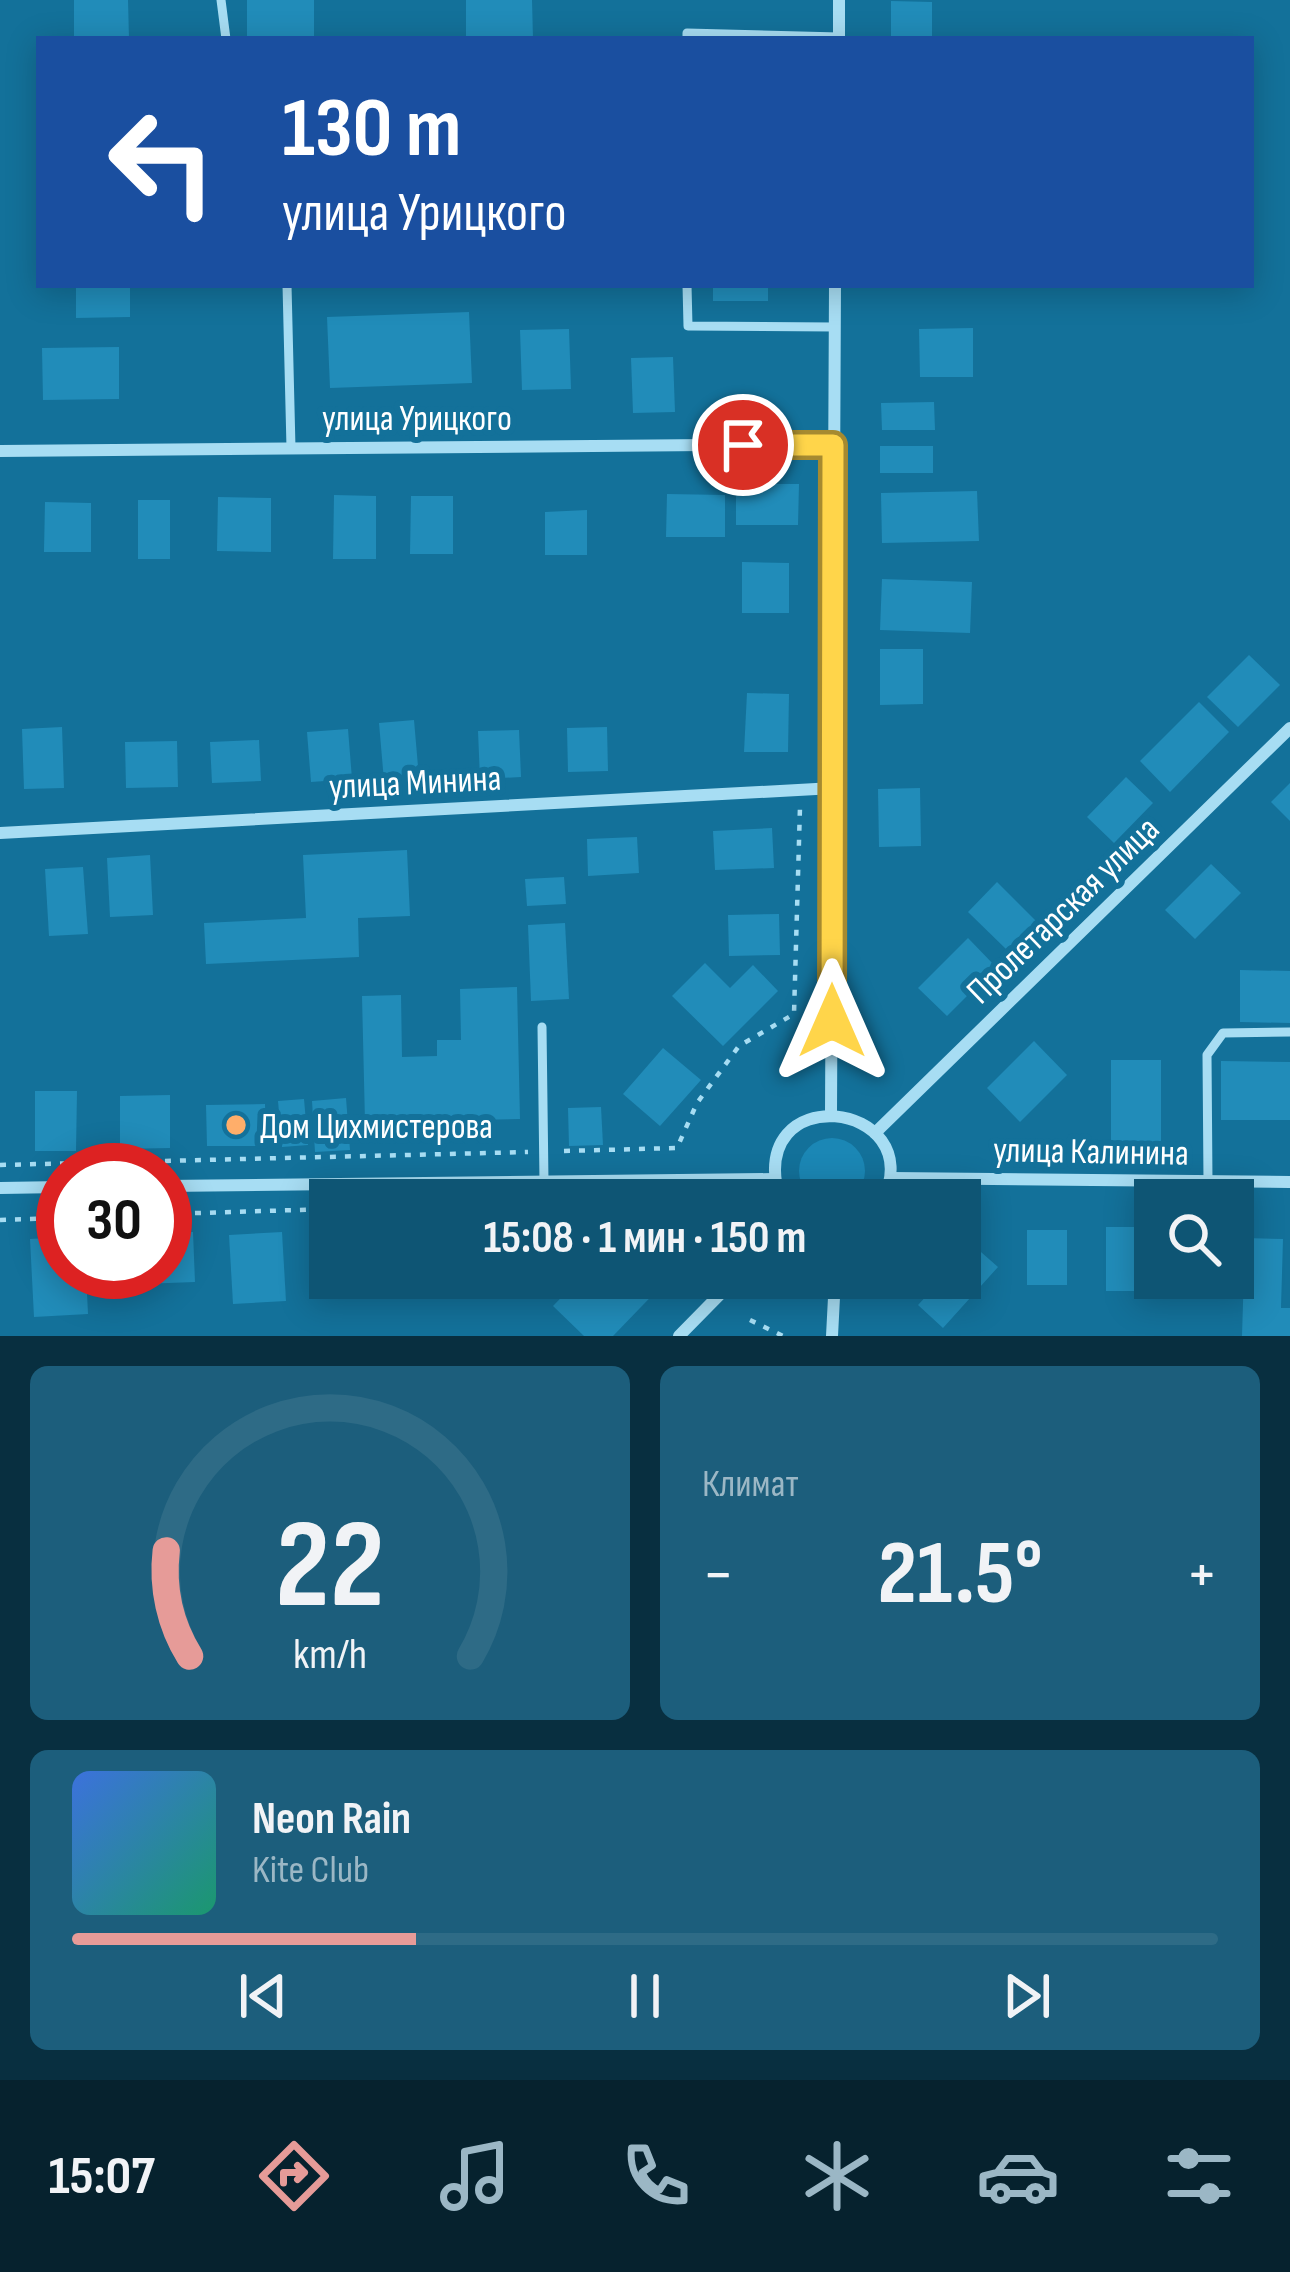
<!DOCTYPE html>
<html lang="ru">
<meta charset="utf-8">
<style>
body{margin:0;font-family:"Sofia Sans Condensed",sans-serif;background:#1c5e7c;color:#f1f3f6;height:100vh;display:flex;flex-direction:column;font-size:45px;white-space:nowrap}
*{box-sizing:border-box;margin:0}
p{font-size:39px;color:#9bb7c5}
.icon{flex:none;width:66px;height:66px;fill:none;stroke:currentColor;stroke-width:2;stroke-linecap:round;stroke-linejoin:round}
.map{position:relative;height:1336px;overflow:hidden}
.sheet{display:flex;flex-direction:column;gap:30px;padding:30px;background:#082f40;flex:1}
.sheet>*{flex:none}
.hud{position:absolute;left:36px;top:36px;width:1218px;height:252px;border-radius:0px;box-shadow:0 6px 30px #0003;background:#1a4fa0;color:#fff;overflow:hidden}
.tools{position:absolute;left:1134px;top:1179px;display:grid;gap:24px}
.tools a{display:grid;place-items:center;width:120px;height:120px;border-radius:0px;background:#0e5574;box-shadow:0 6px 30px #0003;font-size:60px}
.speed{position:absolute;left:36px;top:1143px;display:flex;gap:24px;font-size:60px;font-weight:700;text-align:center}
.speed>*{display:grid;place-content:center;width:156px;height:156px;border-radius:50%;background:#0e5574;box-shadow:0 6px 30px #0003;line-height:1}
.speed .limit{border:18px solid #d22;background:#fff;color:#111}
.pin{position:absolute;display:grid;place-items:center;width:102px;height:102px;color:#fff;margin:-51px;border:6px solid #fff;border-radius:50%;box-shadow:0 3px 12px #0007}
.me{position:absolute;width:132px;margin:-66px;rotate:0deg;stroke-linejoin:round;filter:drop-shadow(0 0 9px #0008)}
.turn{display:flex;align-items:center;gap:42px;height:252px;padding:0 48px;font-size:54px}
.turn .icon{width:156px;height:156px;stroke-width:2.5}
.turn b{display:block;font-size:84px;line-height:102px}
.big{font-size:90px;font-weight:700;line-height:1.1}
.sheet .card{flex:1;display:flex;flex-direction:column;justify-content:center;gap:18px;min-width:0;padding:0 42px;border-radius:18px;background:#1c5e7c}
.sheet .dial{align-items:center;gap:0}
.dial svg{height:312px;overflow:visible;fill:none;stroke:#2e6b86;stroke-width:7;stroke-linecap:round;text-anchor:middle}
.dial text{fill:#f1f3f6;stroke:none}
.song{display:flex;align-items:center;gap:36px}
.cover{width:144px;height:144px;border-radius:18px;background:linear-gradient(135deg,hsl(220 70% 55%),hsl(160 70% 35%))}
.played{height:12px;border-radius:6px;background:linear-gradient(90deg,#e69b98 30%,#2e6b86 30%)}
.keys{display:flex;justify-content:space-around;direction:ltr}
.heat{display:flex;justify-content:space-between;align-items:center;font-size:66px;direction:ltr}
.sheet .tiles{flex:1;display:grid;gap:30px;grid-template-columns:1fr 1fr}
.card:last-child{grid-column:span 2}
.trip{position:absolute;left:309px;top:1179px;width:672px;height:120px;border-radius:0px;background:#0e5574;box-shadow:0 6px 30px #0003;font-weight:700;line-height:120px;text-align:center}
.tabs{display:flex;height:192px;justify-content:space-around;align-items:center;background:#06222e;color:#9bb7c5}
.tabs .icon{width:84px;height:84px}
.tabs .on{color:#e69b98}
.tabs b{font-size:54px;color:#f1f3f6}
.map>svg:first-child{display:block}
</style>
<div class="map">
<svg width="1290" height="1336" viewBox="0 0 1290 1336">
<rect width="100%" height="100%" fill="#13719a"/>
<circle fill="#1b87b5" cx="832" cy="1171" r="33"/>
<g fill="#218cb9">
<polygon points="74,0 128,0 129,39 74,39"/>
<rect x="247" y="0" width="67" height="39"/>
<polygon points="466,0 532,0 533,39 466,39"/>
<polygon points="891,1 932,2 932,39 891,39"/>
<polygon points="76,285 130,285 130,317 76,318"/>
<rect x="713" y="285" width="55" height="16"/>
<polygon points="469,312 472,383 330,388 327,317"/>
<polygon points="973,328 973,377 920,377 919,329"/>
<polygon points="569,329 571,389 522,390 520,330"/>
<polygon points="119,347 119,399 43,400 42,348"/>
<polygon points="673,357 675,412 633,413 631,358"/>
<polygon points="934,402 935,430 882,430 881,403"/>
<rect x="880" y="446" width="53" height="27"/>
<polygon points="736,484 799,484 798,525 736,525"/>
<polygon points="977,491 979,541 882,543 881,493"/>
<polygon points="667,494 725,495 725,537 666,537"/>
<polygon points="334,495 376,496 376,559 333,559"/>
<polygon points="411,496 453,496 453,554 410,554"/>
<polygon points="218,497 271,498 271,552 217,551"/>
<rect x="138" y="500" width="32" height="59"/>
<polygon points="45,502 91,503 91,552 44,552"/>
<polygon points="587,510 587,555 545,555 545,512"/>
<polygon points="742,562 789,563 789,613 742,613"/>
<polygon points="882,579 972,582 970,633 880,630"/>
<polygon points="880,649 923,649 923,704 880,705"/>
<polygon points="1249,655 1280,685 1238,727 1207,697"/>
<polygon points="747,693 789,694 788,752 744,752"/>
<polygon points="1199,702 1229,732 1170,792 1140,761"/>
<polygon points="414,720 419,778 384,781 379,723"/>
<polygon points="62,727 64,788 24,789 22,729"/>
<polygon points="607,727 608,771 568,772 567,728"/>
<polygon points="348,729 352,779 311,782 307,732"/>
<polygon points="519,730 521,777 480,779 478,731"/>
<polygon points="259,740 261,781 212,783 210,742"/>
<polygon points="177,741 178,787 126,788 125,742"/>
<polygon points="1126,777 1153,803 1114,843 1087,817"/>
<polygon points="1290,783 1290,821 1271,802"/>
<polygon points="920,788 921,846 879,847 878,789"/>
<polygon points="772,828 774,868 715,870 713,831"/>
<polygon points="637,837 639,873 588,876 587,839"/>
<polygon points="407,850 410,916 358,918 359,957 206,964 204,923 306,918 303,855"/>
<polygon points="150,855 153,915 110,917 107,858"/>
<polygon points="1211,864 1241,893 1195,939 1165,910"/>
<polygon points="83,867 88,934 49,936 45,869"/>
<polygon points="564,877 566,904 527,906 525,879"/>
<polygon points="997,882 1036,921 1007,950 968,912"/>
<polygon points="779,914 780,955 729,956 728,915"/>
<polygon points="565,923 569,999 531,1001 528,925"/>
<polygon points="968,938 996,967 947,1016 918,988"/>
<polygon points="705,963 730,988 753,965 778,991 723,1046 672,996"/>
<polygon points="1240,970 1290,971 1290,1023 1240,1022"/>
<polygon points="517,987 520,1119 365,1122 362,996 401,995 402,1057 437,1056 437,1040 461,1040 460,989"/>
<polygon points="1034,1041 1067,1075 1020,1122 987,1088"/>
<polygon points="663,1048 701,1080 660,1126 623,1094"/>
<rect x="1111" y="1060" width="50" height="85"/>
<polygon points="1221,1061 1290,1062 1290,1120 1221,1120"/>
<polygon points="35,1091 77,1091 76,1151 35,1151"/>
<polygon points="170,1095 170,1148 120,1149 120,1096"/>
<polygon points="346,1098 350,1150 315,1152 312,1101"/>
<polygon points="304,1099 308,1145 282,1147 278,1101"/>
<polygon points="265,1104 266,1146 207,1146 206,1105"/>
<polygon points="601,1107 603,1145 569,1146 568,1108"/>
<rect x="1106" y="1227" width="42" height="64"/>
<rect x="1027" y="1230" width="40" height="55"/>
<polygon points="193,1232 195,1282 141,1284 141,1272 165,1272 165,1233"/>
<polygon points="282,1232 286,1301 233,1304 229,1235"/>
<polygon points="330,1234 330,1278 339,1278 340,1286 314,1287 312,1235"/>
<polygon points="63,1237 63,1272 86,1272 88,1314 34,1317 30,1239"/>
<polygon points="1245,1238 1283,1239 1281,1308 1290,1308 1290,1336 1242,1336"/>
<polygon points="973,1245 998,1267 943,1328 918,1305 943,1278 960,1278 960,1259"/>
<polygon points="580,1278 669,1278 613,1336 584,1336 553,1306"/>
</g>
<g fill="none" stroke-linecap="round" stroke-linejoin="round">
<g stroke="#a7ddf3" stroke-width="4.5" stroke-dasharray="6 9" stroke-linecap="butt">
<polyline points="564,1151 677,1148 697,1103 739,1046 794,1014 800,807"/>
<polyline points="0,1165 528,1152"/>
<polyline points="165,1214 330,1209"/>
<polyline points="0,1220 63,1218"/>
<polyline points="750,1320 783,1336"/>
</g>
<g stroke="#a7ddf3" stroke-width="9">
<polyline points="221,0 226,39"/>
<polyline points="687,39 687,33 839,37"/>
<polyline points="287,285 291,448"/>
<polyline points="687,285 688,326 834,327"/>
<polyline points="542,1027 544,1182"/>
<polyline points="1208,1182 1207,1055 1223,1033 1290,1032"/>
</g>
<g stroke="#a7ddf3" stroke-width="12">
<polyline points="839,39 839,0"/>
<polyline points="0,451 833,444"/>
<polyline points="0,833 834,788"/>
<polyline points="831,1114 835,285"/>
<polyline points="875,1133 1290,728"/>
<polyline points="891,1178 1290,1182"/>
<polyline points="165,1186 774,1179"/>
<polyline points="0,1188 63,1187"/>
<path d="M780 1200C743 1077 930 1100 883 1200"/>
<polyline points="679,1336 736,1278"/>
<polyline points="832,1336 835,1278"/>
</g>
</g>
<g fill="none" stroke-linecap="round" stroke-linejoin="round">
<defs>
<polyline id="route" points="743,445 833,445 832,1021"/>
</defs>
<use href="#route" stroke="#a68a30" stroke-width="30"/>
<use href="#route" stroke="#ffd54a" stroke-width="21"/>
</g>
<circle fill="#ffae6a" stroke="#13719a" stroke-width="4.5" cx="236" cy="1125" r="12"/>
<g text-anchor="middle" stroke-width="12" stroke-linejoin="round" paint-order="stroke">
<g font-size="36" fill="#fff" stroke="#13719a">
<text x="417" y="430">улица Урицкого</text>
<text transform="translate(415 781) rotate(-3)" y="13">улица Минина</text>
<text transform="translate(1062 909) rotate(-44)" y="13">Пролетарская улица</text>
<text transform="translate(1091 1150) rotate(1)" y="13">улица Калинина</text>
</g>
<g font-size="36" fill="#fff" stroke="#13719a" text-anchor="start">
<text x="260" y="1138">Дом Цихмистерова</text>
</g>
</g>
</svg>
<div class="tools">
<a><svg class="icon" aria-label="search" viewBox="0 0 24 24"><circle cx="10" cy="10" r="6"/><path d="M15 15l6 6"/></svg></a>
</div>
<div class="speed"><div class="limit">30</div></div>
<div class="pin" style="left:743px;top:445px;background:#d93025"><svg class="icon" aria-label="arrive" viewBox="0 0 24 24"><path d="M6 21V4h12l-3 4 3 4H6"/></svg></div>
<svg class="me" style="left:832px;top:1021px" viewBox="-20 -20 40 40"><path d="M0-17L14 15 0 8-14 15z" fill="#ffd54a" stroke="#fff" stroke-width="4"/></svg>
<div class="trip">15:08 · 1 мин · 150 m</div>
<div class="hud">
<div class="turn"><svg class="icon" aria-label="left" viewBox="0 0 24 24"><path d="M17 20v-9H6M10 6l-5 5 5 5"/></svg><div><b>130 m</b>улица Урицкого</div></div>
</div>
</div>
<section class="sheet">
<div class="tiles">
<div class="card dial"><svg viewBox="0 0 100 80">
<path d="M14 69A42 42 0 1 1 86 69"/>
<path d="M14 69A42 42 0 0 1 8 42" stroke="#e69b98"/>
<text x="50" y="56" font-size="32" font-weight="700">22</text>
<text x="50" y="72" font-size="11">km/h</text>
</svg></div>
<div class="card"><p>Климат</p>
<div class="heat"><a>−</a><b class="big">21.5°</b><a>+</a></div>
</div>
<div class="card">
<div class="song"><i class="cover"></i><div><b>Neon Rain</b><p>Kite Club</p></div></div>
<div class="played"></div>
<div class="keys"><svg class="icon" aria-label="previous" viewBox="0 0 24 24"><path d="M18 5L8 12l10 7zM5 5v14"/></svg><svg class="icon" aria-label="pause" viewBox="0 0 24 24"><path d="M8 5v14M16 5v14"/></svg><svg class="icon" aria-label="next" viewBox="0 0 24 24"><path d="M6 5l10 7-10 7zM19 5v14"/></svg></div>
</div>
</div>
</section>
<nav class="tabs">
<b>15:07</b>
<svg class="icon on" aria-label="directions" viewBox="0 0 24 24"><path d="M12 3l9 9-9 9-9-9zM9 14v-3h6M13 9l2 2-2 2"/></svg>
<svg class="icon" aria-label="music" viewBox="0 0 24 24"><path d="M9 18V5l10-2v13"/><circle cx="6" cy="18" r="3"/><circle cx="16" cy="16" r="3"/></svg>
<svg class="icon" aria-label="phone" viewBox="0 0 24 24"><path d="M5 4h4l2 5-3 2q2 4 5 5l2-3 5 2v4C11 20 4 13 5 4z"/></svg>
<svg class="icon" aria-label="climate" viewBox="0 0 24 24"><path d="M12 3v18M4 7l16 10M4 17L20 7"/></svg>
<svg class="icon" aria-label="car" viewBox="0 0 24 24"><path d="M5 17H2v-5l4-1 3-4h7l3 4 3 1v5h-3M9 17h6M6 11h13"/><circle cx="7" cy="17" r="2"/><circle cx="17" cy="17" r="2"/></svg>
<svg class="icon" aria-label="filters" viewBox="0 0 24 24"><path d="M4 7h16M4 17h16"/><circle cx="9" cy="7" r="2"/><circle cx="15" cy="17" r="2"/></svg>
</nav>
